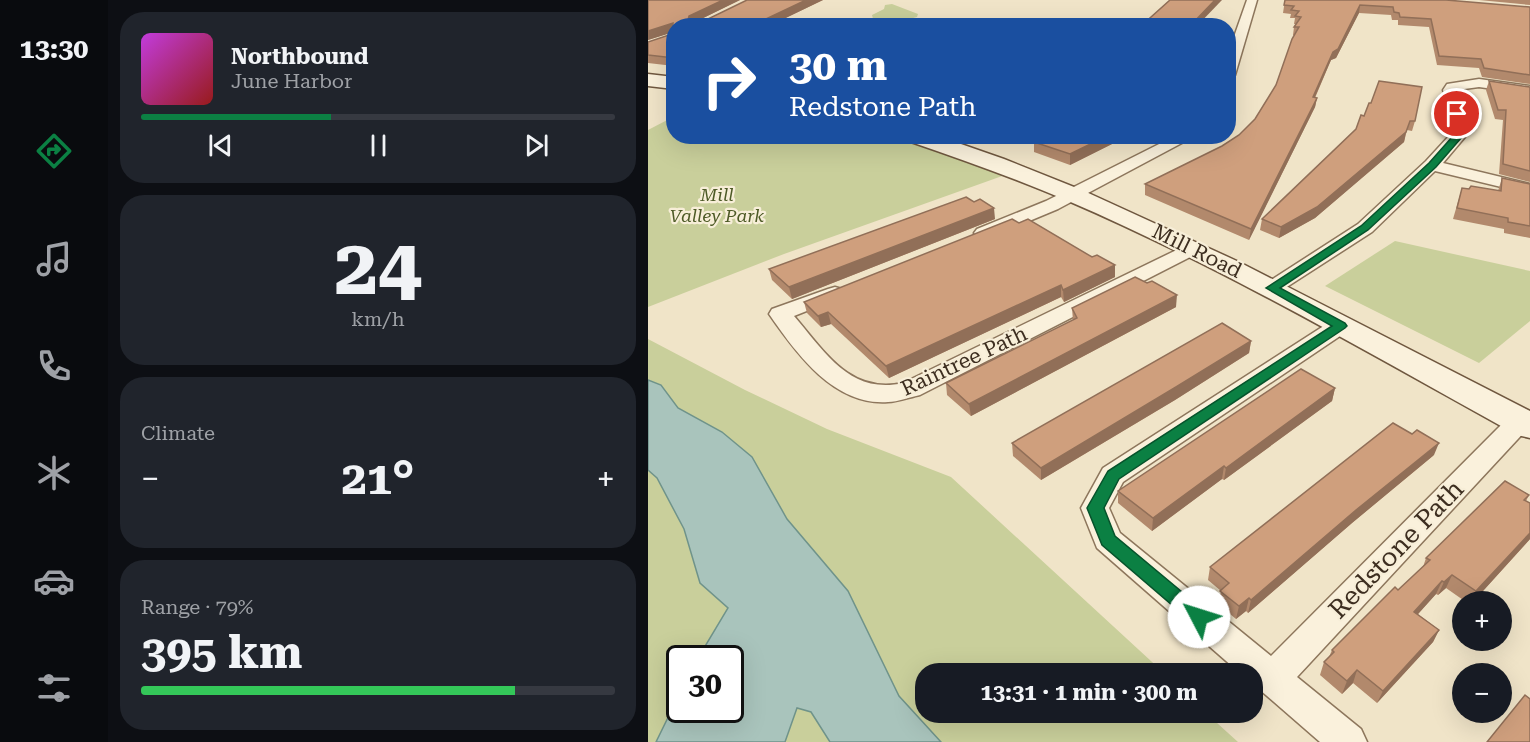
<!DOCTYPE html>
<meta charset="utf-8">
<style>
body{margin:0;font-family:"Roboto Serif",serif;background:#20242c;color:#f1f3f6;height:100vh;display:flex;flex-direction:column;font-size:22px;white-space:nowrap}
*{box-sizing:border-box;margin:0}
p{font-size:20px;color:#9ea1a6}
.icon{flex:none;width:33px;height:33px;fill:none;stroke:currentColor;stroke-width:2;stroke-linecap:round;stroke-linejoin:round}
.map{position:relative;flex:1;overflow:hidden}
.panel{display:flex;flex-direction:column;gap:12px;padding:12px;background:#0d0f14;width:540px}
.panel>*{flex:none}
.banner{position:absolute;left:18px;top:18px;width:570px;height:126px;border-radius:24px;box-shadow:0 6px 24px #0002;background:#1a4fa0;color:#fff;overflow:hidden}
.buttons{position:absolute;left:804px;top:591px;display:grid;gap:12px}
.buttons a{display:grid;place-items:center;width:60px;height:60px;border-radius:50%;background:#171b24;box-shadow:0 6px 24px #0002;font-size:30px}
.speed{position:absolute;left:18px;top:645px;display:flex;gap:12px;font-size:30px;font-weight:700;text-align:center}
.speed>*{display:grid;place-content:center;width:78px;height:78px;border-radius:50%;background:#171b24;box-shadow:0 6px 24px #0002;line-height:1}
.speed .limit{border:3px solid #111;border-radius:9px;background:#fff;color:#111}
.pin{position:absolute;display:grid;place-items:center;width:51px;height:51px;color:#fff;margin:-26px;border:3px solid #fff;border-radius:50%;box-shadow:0 2px 6px #0007}
.me{position:absolute;width:66px;margin:-33px;rotate:310deg;stroke-linejoin:round;filter:drop-shadow(0 0 4px #0008)}
.turn{display:flex;align-items:center;gap:21px;height:126px;padding:0 24px;font-size:27px}
.turn .icon{width:78px;height:78px;stroke-width:2.5}
.turn b{display:block;font-size:42px;line-height:51px}
.big{font-size:45px;font-weight:700;line-height:1.1}
.panel .tile{flex:1;display:flex;flex-direction:column;justify-content:center;gap:9px;min-width:0;padding:0 21px;border-radius:24px;background:#20242c}
.panel .dial{align-items:center;gap:0}
.dial b{font-size:78px;line-height:1}
.song{display:flex;align-items:center;gap:18px}
.cover{width:72px;height:72px;border-radius:9px;background:linear-gradient(135deg,hsl(290 70% 55%),hsl(0 70% 35%))}
.played{height:6px;border-radius:3px;background:linear-gradient(90deg,#0b8043 40%,#363941 40%)}
.keys{display:flex;justify-content:space-around;direction:ltr}
.heat{display:flex;justify-content:space-between;align-items:center;font-size:33px;direction:ltr}
.charge{height:9px;border-radius:4px;background:linear-gradient(90deg,#34c759 79%,#363941 0)}
.trip{position:absolute;left:267px;top:663px;width:348px;height:60px;border-radius:24px;background:#171b24;box-shadow:0 6px 24px #0002;font-weight:700;line-height:60px;text-align:center}
main{display:flex;flex:1;min-height:0}
.tab-bar{display:flex;flex-direction:column;width:108px;justify-content:space-around;align-items:center;background:#090b0e;color:#9ea1a6}
.tab-bar .icon{width:42px;height:42px}
.tab-bar .selected{color:#0b8043}
.tab-bar b{font-size:27px;color:#f1f3f6}
.map>svg:first-child{display:block}
</style>
<main>
<nav class="tab-bar">
<b>13:30</b>
<svg class="icon selected" aria-label="directions" viewBox="0 0 24 24"><path d="M12 3l9 9-9 9-9-9zM9 14v-3h6M13 9l2 2-2 2"/></svg>
<svg class="icon" aria-label="music" viewBox="0 0 24 24"><path d="M9 18V5l10-2v13"/><circle cx="6" cy="18" r="3"/><circle cx="16" cy="16" r="3"/></svg>
<svg class="icon" aria-label="phone" viewBox="0 0 24 24"><path d="M5 4h4l2 5-3 2q2 4 5 5l2-3 5 2v4C11 20 4 13 5 4z"/></svg>
<svg class="icon" aria-label="climate" viewBox="0 0 24 24"><path d="M12 3v18M4 7l16 10M4 17L20 7"/></svg>
<svg class="icon" aria-label="car" viewBox="0 0 24 24"><path d="M5 17H2v-5l4-1 3-4h7l3 4 3 1v5h-3M9 17h6M6 11h13"/><circle cx="7" cy="17" r="2"/><circle cx="17" cy="17" r="2"/></svg>
<svg class="icon" aria-label="filters" viewBox="0 0 24 24"><path d="M4 7h16M4 17h16"/><circle cx="9" cy="7" r="2"/><circle cx="15" cy="17" r="2"/></svg>
</nav>
<section class="panel">
<div class="tile">
<div class="song"><i class="cover"></i><div><b>Northbound</b><p>June Harbor</p></div></div>
<div class="played"></div>
<div class="keys"><svg class="icon" aria-label="previous" viewBox="0 0 24 24"><path d="M18 5L8 12l10 7zM5 5v14"/></svg><svg class="icon" aria-label="pause" viewBox="0 0 24 24"><path d="M8 5v14M16 5v14"/></svg><svg class="icon" aria-label="next" viewBox="0 0 24 24"><path d="M6 5l10 7-10 7zM19 5v14"/></svg></div>
</div>
<div class="tile dial"><b>24</b><p>km/h</p></div>
<div class="tile"><p>Climate</p>
<div class="heat"><a>−</a><b class="big">21°</b><a>+</a></div>
</div>
<div class="tile"><p>Range · 79%</p><b class="big">395 km</b><div class="charge"></div></div>
</section>
<div class="map">
<svg width="882" height="742" viewBox="0 0 882 742">
<rect width="100%" height="100%" fill="#f0e4c8"/>
<g fill="#c9cf9b">
<polygon points="244,4 270,14 269,17 247,23 225,19 224,15 236,9 237,5"/>
<polygon points="433,18 440,20 432,25 379,25 391,19"/>
<polygon points="25,117 26,136 245,137 357,175 136,254 0,307 0,130"/>
<polygon points="747,241 882,271 882,321 831,363 677,286"/>
<polygon points="0,339 97,390 179,429 303,477 516,673 278,674 278,712 558,713 590,742 293,742 251,696 200,591 139,519 104,457 74,432 30,408 13,385 0,380"/>
<polygon points="0,470 9,478 36,529 52,583 80,608 50,658 32,658 31,695 8,742 0,742"/>
<polygon points="149,708 163,712 182,742 137,742"/>
</g>
<polygon fill="#a9c4bc" stroke="#6f938a" stroke-width="1.5" points="0,380 13,385 30,408 74,432 104,457 139,519 200,591 251,696 293,742 182,742 163,712 149,708 137,742 8,742 31,695 32,710 82,710 82,658 50,658 80,608 52,583 36,529 9,478 0,470"/>
<g fill="none" stroke-linecap="round" stroke-linejoin="round">
<defs>
<g id="street">
<polygon points="599,0 609,0 587,75 580,79 580,54"/>
<polygon points="831,79 882,86 882,94 831,87 809,90 816,114 817,137 795,163 882,184 882,194 787,171 724,232 631,292 624,294 617,292 614,288 617,284 710,224 778,161 801,136 802,114 795,90 799,84"/>
<polygon points="527,136 547,136 410,209 343,237 329,237 326,233 329,229 398,201"/>
<path d="M545 242 552 244 555 248 552 252 272 395C262 397 250 402 240 402 186 406 148 353 121 314L124 309 180 289 187 287 194 289 198 293 194 297 146 316C177 352 202 395 255 383Z"/>
<polygon points="693,318 701,320 704,325 701,330 475,482 461,508 472,533 623,656 863,415 872,412 881,415 881,427 649,677 713,729 719,742 672,742 604,683 604,674 593,674 449,548 433,508 455,468 685,320"/>
</g>
<g id="secondary">
<polygon points="0,74 26,77 26,89 0,86"/>
<path d="M258 136H290L356 159 436 191 591 262 882 411V438L869 435C721 353 574 267 418 200 366 178 313 159 260 141Z"/>
</g>
</defs>
<use href="#street" stroke="#8d765c" stroke-width="3"/>
<use href="#secondary" stroke="#6f573f" stroke-width="3"/>
<use href="#street" fill="#faf1dc" fill-rule="evenodd"/>
<use href="#secondary" fill="#faf1dc" fill-rule="evenodd"/>
</g>
<g fill="#b2896c">
<polygon points="0,0 92,0 51,20 58,20 99,0 175,0 121,26 26,26 26,66 0,63 0,42 24,34 24,32 0,40"/>
<polygon points="637,0 882,7 882,84 834,77 831,68 789,65 781,27 750,25 750,20 744,20 743,15 711,13 688,58 683,60 667,98 669,98 667,107 601,240 497,195 497,184 574,146 591,135 607,119 628,85 646,35 645,35 646,27 648,24 646,24 647,18 642,18 643,14 635,13"/>
<polygon points="831,0 882,0 882,5"/>
<polygon points="841,81 882,87 882,182 851,174 855,120 847,119 838,90"/>
<polygon points="713,115 767,121 764,131 759,130 756,142 667,218 631,238 612,230 614,219 708,129"/>
<polygon points="397,136 483,136 479,139 476,138 422,165 386,152 386,142"/>
<polygon points="854,178 882,184 882,238 856,233 856,229 805,219 814,188 821,189 850,191"/>
<polygon points="326,202 347,219 144,299 124,280 121,269"/>
<polygon points="371,223 444,257 467,265 467,277 416,302 413,297 241,378 183,324 173,327 159,313 156,302"/>
<polygon points="528,307 323,416 299,395 298,383 425,321 424,308"/>
<polygon points="603,341 601,353 527,400 393,480 365,456 364,443"/>
<polygon points="687,388 684,401 576,480 574,479 504,531 470,503 470,491"/>
<polygon points="786,455 704,523 600,613 598,611 588,619 570,604 573,591 560,580 562,567"/>
<polygon points="881,495 878,501 882,503 882,539 825,602 818,602 798,588 790,595 788,594 770,614 791,630 785,642 729,703 705,683 694,694 672,675 676,662 681,657 684,650 775,567 778,558"/>
</g>
<g fill="#916f58">
<polygon points="75,0 92,0 43,24 40,20 41,16"/>
<polygon points="158,0 175,0 121,26 103,26"/>
<polygon points="567,0 574,0 549,26 542,26"/>
<polygon points="712,5 711,13 688,58 683,60 663,106 665,97 685,52"/>
<polygon points="25,23 26,32 0,40 0,31"/>
<polygon points="669,98 667,107 601,240 603,229"/>
<polygon points="758,132 756,142 667,218 631,238 633,227"/>
<polygon points="459,136 476,136 476,138 422,165 422,154"/>
<polygon points="346,208 347,219 144,299 141,287"/>
<polygon points="467,265 467,277 416,302 415,290"/>
<polygon points="413,285 413,297 241,378 238,366"/>
<polygon points="529,295 528,307 323,416 321,404"/>
<polygon points="180,312 183,324 173,327 170,316"/>
<polygon points="603,341 601,353 527,400 393,480 393,468"/>
<polygon points="687,388 684,401 576,480 578,468"/>
<polygon points="791,443 786,455 704,523 600,613 603,600 708,510"/>
<polygon points="576,466 574,479 504,531 505,518"/>
<polygon points="882,533 882,539 825,602 823,602 828,591"/>
<polygon points="804,575 798,588 790,595 796,582"/>
<polygon points="794,581 788,594 761,624 766,612"/>
<polygon points="601,598 598,611 588,619 591,606"/>
<polygon points="791,630 785,642 729,703 735,691"/>
<polygon points="709,670 705,683 694,694 699,681"/>
</g>
<g fill="#cf9f7d" stroke="#916f58" stroke-width="1.5">
<polygon points="0,0 75,0 41,16 40,20 58,20 99,0 158,0 103,26 26,26 26,58 0,55 0,42 24,34 25,23 0,31"/>
<polygon points="522,0 567,0 542,26 493,26"/>
<polygon points="637,0 798,0 882,7 882,75 836,68 833,59 791,56 783,19 752,17 751,13 746,12 745,7 712,5 690,49 685,52 665,97 669,98 603,229 497,184 574,146 591,135 607,119 628,85 644,39 651,27 646,27 653,17 647,16 651,11 643,10 646,6 636,5"/>
<polygon points="731,81 774,87 767,121 762,121 758,132 669,207 633,227 614,219 708,129 713,115 716,116 721,103 723,103"/>
<polygon points="841,81 882,87 882,171 855,164 858,110 850,110"/>
<polygon points="397,136 459,136 422,154 386,142"/>
<polygon points="854,178 882,184 882,226 860,222 860,218 809,208 814,188 821,189 823,186 853,191"/>
<polygon points="318,197 326,202 332,199 346,208 141,287 121,269"/>
<polygon points="364,219 371,223 380,219 444,257 449,255 467,265 415,290 413,285 238,366 180,312 170,316 156,302"/>
<polygon points="487,277 499,283 504,281 529,295 321,404 298,383 429,318 424,308"/>
<polygon points="574,323 603,341 528,387 393,468 364,443"/>
<polygon points="653,369 687,388 578,468 576,466 505,518 470,491"/>
<polygon points="745,423 764,434 769,430 791,443 708,510 603,600 601,598 591,606 572,591 581,583 562,567"/>
<polygon points="857,481 881,495 876,500 882,503 882,533 828,591 804,575 796,582 794,581 766,612 791,630 735,691 709,670 699,681 676,662 686,652 684,650 747,587 750,590 782,560 778,558"/>
<polygon points="877,695 882,699 882,742 839,742"/>
</g>
<polygon fill="#0b8043" stroke="#07532c" stroke-width="1.5" points="809,111 813,114 814,137 788,167 720,230 632,288 697,323 699,326 697,328 471,479 456,508 467,536 558,612 561,617 558,623 551,625 545,623 454,545 439,508 460,471 684,326 618,288 713,226 781,163 805,136 804,114"/>
<g text-anchor="middle" stroke-width="4.5" stroke-linejoin="round" paint-order="stroke">
<g font-size="18" font-style="italic" fill="#4d5a26" stroke="#f7eed8">
<text x="69" y="201">Mill<tspan x="69" dy="21">Valley Park</tspan></text>
</g>
<g font-size="21" fill="#3d2e20" stroke="#f7eed8">
<text transform="translate(549 251) rotate(26)" y="7">Mill Road</text>
<text transform="translate(316 361) rotate(-25)" y="7">Raintree Path</text>
</g>
<g font-size="26" fill="#3d2e20" stroke="#f7eed8">
<text transform="translate(748 549) rotate(-46)" y="9">Redstone Path</text>
</g>
</g>
</svg>
<div class="buttons">
<a>+</a>
<a>−</a>
</div>
<div class="speed"><div class="limit">30</div></div>
<div class="pin" style="left:809px;top:114px;background:#d93025"><svg class="icon" aria-label="arrive" viewBox="0 0 24 24"><path d="M6 21V4h12l-3 4 3 4H6"/></svg></div>
<svg class="me" style="left:551px;top:617px" viewBox="-20 -20 40 40"><circle r="19" fill="#fff"/><path d="M0-13L10 11 0 6-10 11z" fill="#0b8043"/></svg>
<div class="trip">13:31 · 1 min · 300 m</div>
<div class="banner">
<div class="turn"><svg class="icon" aria-label="right" viewBox="0 0 24 24"><path d="M7 20v-9h11M14 6l5 5-5 5"/></svg><div><b>30 m</b>Redstone Path</div></div>
</div>
</div>
</main>
